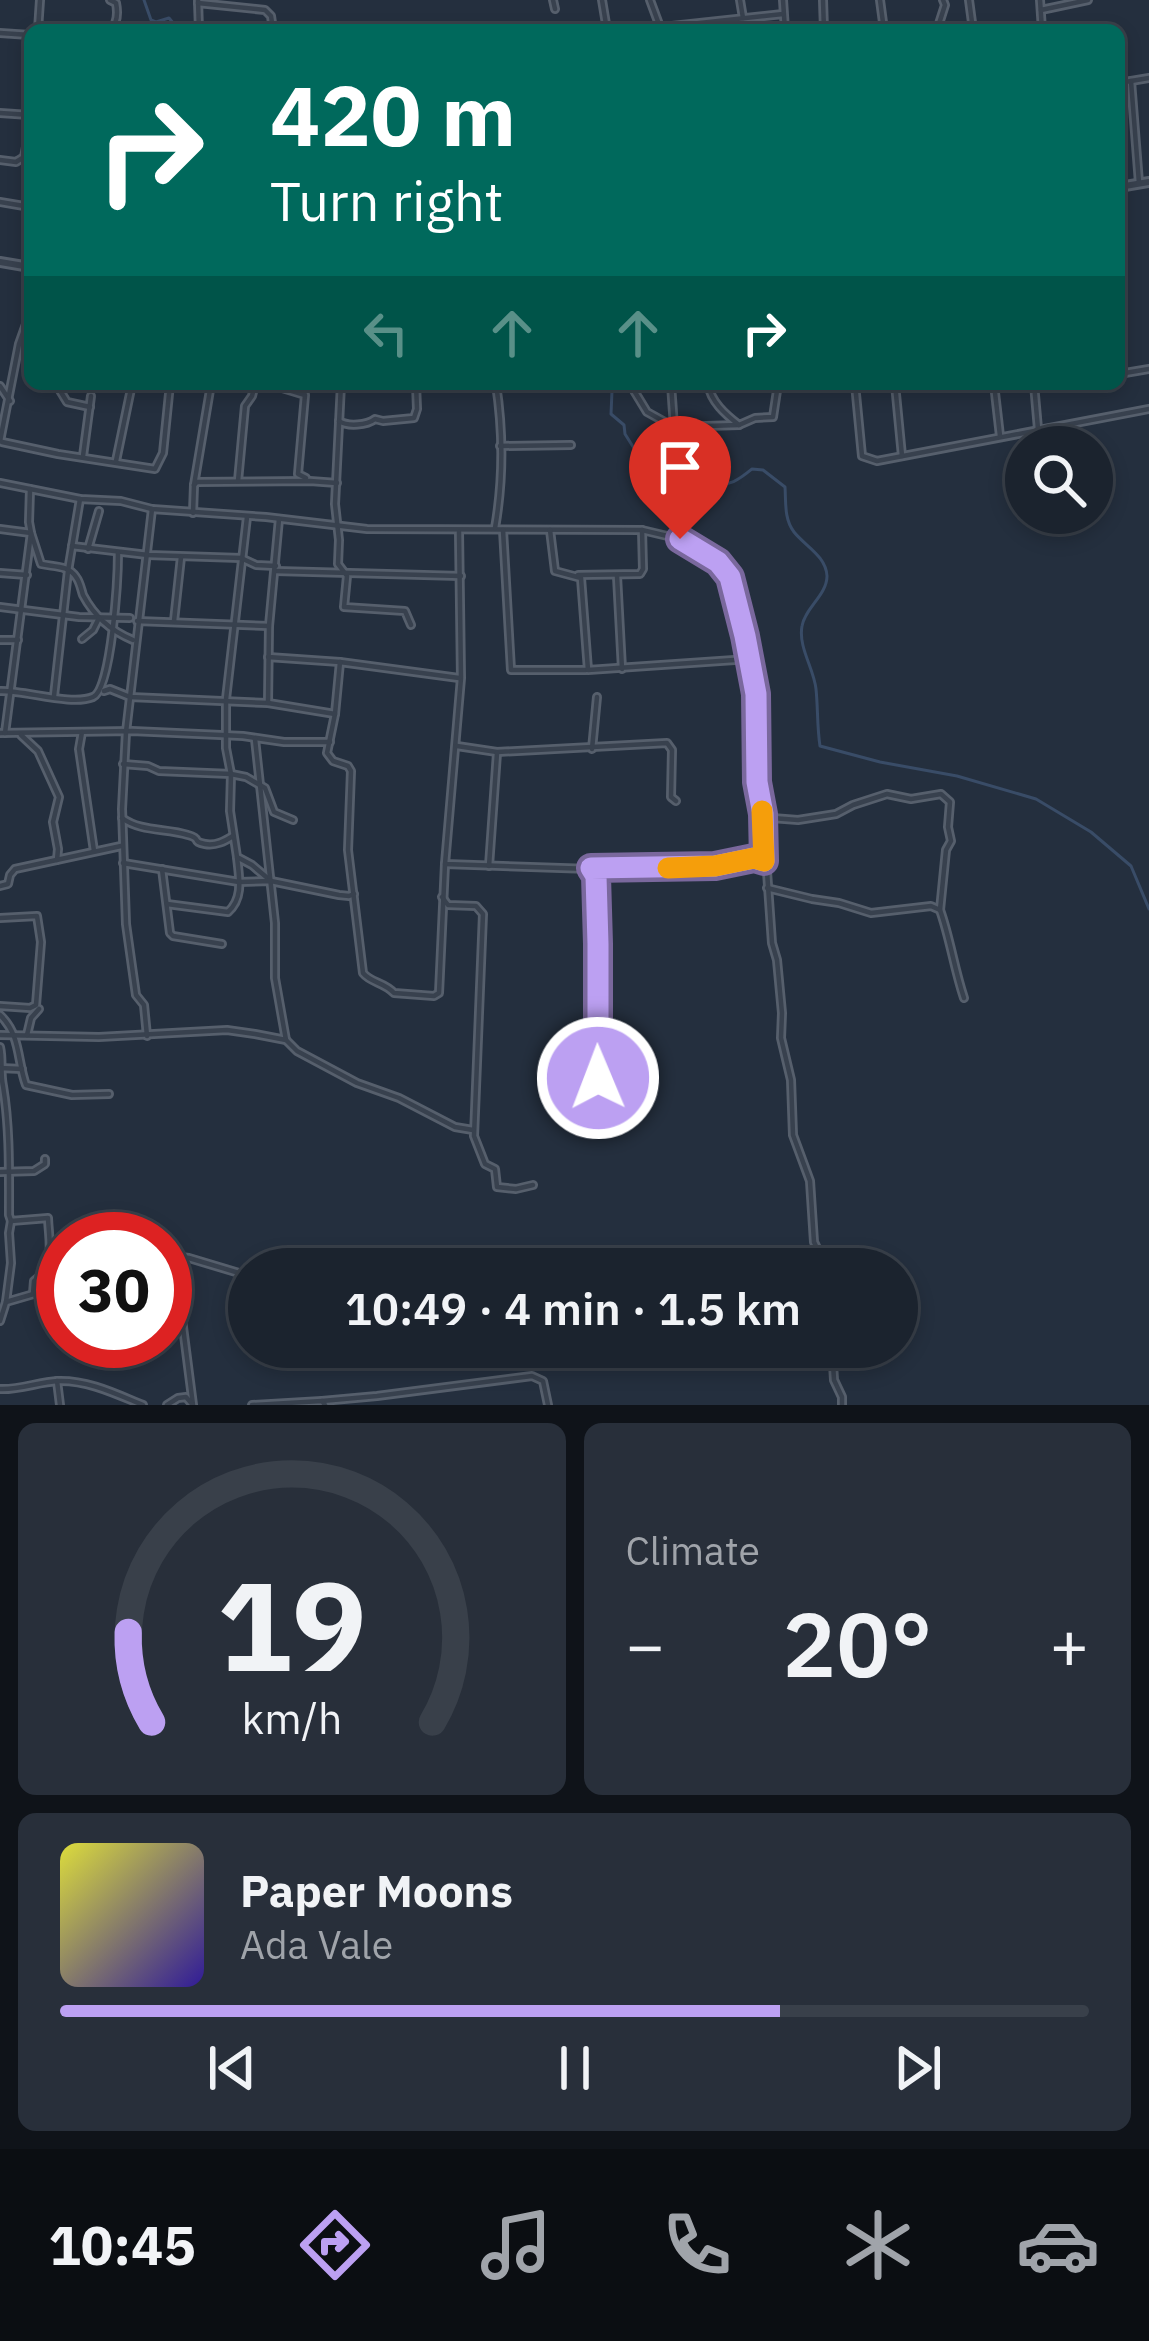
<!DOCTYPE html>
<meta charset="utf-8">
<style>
body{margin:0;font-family:"IBM Plex Sans",sans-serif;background:#282f3a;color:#f1f3f6;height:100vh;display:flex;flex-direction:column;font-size:45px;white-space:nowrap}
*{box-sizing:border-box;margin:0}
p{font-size:39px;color:#a0a4aa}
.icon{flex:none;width:66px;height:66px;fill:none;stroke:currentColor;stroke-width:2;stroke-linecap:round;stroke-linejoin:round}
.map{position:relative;height:1405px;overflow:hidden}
.panel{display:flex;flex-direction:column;gap:18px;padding:18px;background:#0f1319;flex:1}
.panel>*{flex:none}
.banner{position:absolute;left:24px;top:24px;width:1101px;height:366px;border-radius:18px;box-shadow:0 6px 18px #0003,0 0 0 3px #39404a;background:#00695c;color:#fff;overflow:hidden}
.buttons{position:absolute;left:1005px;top:426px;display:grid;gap:24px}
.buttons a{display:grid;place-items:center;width:108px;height:108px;border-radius:50%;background:#1b232e;box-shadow:0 6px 18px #0003,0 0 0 3px #39404a;font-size:60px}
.speed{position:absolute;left:36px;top:1212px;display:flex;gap:24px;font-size:60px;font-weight:700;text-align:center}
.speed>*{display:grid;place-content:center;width:156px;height:156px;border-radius:50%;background:#1b232e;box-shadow:0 6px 18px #0003,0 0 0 3px #39404a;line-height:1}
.speed .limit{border:18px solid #d22;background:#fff;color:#111}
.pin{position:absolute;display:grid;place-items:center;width:102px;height:102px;color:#fff;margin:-123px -51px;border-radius:50% 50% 50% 0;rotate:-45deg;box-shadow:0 0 12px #0007}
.pin .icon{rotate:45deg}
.me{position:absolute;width:132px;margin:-66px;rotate:359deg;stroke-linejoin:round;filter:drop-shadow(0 0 9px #0008)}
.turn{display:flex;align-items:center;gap:42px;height:252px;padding:0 48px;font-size:54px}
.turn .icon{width:156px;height:156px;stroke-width:2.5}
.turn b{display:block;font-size:84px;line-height:102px}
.lanes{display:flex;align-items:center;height:114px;padding:0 48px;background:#0003;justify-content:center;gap:60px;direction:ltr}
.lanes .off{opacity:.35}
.big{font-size:90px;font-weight:600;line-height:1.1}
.panel .card{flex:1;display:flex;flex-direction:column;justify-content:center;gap:18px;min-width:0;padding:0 42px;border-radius:18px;background:#282f3a}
.panel .dial{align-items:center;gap:0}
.dial svg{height:312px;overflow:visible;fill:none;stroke:#39404a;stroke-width:7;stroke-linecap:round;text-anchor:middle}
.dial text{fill:#f1f3f6;stroke:none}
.song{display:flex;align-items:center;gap:36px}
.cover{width:144px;height:144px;border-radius:18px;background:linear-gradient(135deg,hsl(60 70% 55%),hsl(250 70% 35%))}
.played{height:12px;border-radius:6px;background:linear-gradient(90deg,#bca0f2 70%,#39404a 70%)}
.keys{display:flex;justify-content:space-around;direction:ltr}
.heat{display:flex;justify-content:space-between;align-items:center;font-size:66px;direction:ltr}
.panel .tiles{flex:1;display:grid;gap:18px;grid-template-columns:1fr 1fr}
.card:last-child{grid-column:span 2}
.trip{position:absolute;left:228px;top:1248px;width:690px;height:120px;border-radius:60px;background:#1b232e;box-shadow:0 6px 18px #0003,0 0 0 3px #39404a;font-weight:600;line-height:120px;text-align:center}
.dock{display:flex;height:192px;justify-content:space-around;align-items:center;background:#0b0e12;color:#a0a4aa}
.dock .icon{width:84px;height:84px}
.dock .on{color:#bca0f2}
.dock b{font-size:54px;color:#f1f3f6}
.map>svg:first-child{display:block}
</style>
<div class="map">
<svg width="1149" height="1405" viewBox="0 0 1149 1405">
<rect width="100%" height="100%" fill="#242f3e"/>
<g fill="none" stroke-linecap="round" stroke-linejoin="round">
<g stroke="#394c67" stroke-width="3">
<polyline points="144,0 151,20 156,22 169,18 179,30"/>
<path d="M609 384 612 391 611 414 624 425 625 434 642 461 660 472 675 500 681 501 683 484 699 471C704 473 707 478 712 481 728 489 741 478 752 469L763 470 785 487C786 502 784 519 794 532 805 546 826 556 827 576 827 595 805 608 802 626 798 647 814 669 816 689 818 708 817 727 820 746L880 762 957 776 1036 799 1091 832 1131 866 1149 909"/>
</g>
<defs>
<g id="minor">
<path d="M110 0 116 3C118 13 118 23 110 30"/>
<polyline points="198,0 199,30"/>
<polyline points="553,0 555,9"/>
<polyline points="602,0 607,30"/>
<polyline points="650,0 660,27"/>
<polyline points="740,0 743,18"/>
<polyline points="783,0 785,30"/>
<polyline points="823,0 824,30"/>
<polyline points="880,0 884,30"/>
<polyline points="969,0 973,30"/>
<polyline points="1040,0 1042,30"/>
<polyline points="198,3 265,10 271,16 273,30"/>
<polyline points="1041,10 1088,0"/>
<polyline points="38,30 40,0"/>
<polyline points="322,30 324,30"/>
<polyline points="635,30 783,14"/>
<polyline points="937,30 945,5 943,0"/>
<polyline points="0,33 30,35"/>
<polyline points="1131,81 1139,183"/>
<polyline points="1119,83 1149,78"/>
<polyline points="0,113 30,115"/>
<polyline points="24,157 30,127"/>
<polyline points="0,160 16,162 24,157 30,159"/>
<polyline points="0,202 30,207"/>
<polyline points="1119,374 1149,369"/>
<polyline points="56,384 67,402 90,407"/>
<polyline points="269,384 305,395 298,474 306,478"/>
<polyline points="341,384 335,504 339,540 338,564 347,576 344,607 405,611 411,625"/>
<polyline points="630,384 647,412 674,427 739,425"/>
<polyline points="671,384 674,427"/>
<path d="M708 384C711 402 725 414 739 425L755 418 773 417 778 384"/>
<polyline points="855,384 862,456 877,461 1149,409"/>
<polyline points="895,384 902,456"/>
<polyline points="994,384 1000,436"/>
<polyline points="1034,384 1038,429"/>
<polyline points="0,386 10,401"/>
<polyline points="1034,387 1055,384"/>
<path d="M339 421C348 427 367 425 375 419L383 421 414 418 417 409 416 384"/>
<polyline points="0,441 19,344 30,313"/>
<polyline points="2,442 58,454 155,469 163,453 170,384"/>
<polyline points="500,446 571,445"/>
<polyline points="83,456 91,396"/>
<polyline points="116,461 132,384"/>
<polyline points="238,481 245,406 252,396 255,384"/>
<polyline points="0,483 80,499 121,501 152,509 266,517 367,529 642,530 680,539 719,562 730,577 745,636 756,694 757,794 763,814 772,943 777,960 782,1013 781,1038 791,1080 793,1135 810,1181 814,1242 827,1269"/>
<polyline points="194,485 197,482 310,481 337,483"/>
<polyline points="193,513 194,485 211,384"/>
<polyline points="247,517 226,699 226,748 231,774 230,811 237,857 252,865 271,881"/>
<path d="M495 528C503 482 503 430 496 384"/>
<path d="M0 529 31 533 41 564C54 567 68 565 76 577 80 582 81 589 83 595 94 616 111 631 133 640"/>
<polyline points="503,530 511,670 586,670"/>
<polyline points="550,530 555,571 581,578 588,670 749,659"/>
<polyline points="459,532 461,678 445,864 591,869 596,876 598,1078"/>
<polyline points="72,546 148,555 241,558 256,565 276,566"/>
<polyline points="88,549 99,511"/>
<polyline points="276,571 461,576"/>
<polyline points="0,573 27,575"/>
<polyline points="578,575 640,574 643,569 642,530"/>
<polyline points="617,576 622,669"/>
<polyline points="0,607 79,617 130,618"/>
<polyline points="137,621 269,626"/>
<polyline points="174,621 181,557"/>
<polyline points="82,639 93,630 99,618"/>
<polyline points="0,640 18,640"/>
<polyline points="268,657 340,662 459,678"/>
<path d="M340 662 335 714 327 753 333 761 348 766 351 771 348 850 363 973C371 983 384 982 394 993L434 996 439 993 445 864"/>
<path d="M0 691C25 690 71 706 93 697 112 689 118 575 118 552"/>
<polyline points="104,691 110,689 130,697 268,703 335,714"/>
<polyline points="54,696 68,571 80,499"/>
<polyline points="268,703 269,626 279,519"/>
<polyline points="82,732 79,749 94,851"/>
<polyline points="0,733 132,731 243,736 284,742 330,742"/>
<polyline points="5,733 31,533 29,522 30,489"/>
<polyline points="21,735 38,751 59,797 53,822 58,849 57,860"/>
<polyline points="255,739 275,923 275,978 286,1040"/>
<polyline points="457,746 497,752 667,743 672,750 671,797 676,801"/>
<polyline points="592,749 597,697"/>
<polyline points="123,764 148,766 159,771 231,774 246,777 265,788 274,812 293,820"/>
<polyline points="763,814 772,818 798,820 836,814 853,805 887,794 911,799 941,794 950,802 948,827 951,841 946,850 940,910"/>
<path d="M122 818C141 832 166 828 188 835 203 839 190 841 205 844 216 846 225 841 233 836"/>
<polyline points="123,863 239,882 271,881 339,895 349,896 354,894"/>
<polyline points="489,866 497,753"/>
<polyline points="162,869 170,933 173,936 222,944"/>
<polyline points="591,869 715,866 748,859 763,860"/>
<polyline points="0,886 8,884 10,875 15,869 121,846"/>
<path d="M767 888 812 899 839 903 871 913 931 906 940 910C950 938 954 968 964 998"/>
<polyline points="442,897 448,905 476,906 483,914 474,1136 485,1164 495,1169 497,1187 516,1189 533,1185"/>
<path d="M167 904 228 912C244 898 239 877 237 857"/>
<polyline points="0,918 37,916 41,942 36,1005 30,1008 0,1006"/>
<path d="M0 1015C21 1035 17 1061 26 1085L72 1095 109 1094"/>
<polyline points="0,1035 99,1037 227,1030 255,1034 286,1040 297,1051 357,1083 399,1098 455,1127 473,1130"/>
<polyline points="27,1035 31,1018 39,1009"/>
<polyline points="147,1036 144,1005 136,995 126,924 122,809 126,732 152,509"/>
<path d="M0 1047C3 1060 0 1073 3 1086 10 1128 9 1173 9 1215L11 1221 48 1218C49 1242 56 1265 34 1281L33 1294"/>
<polyline points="0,1068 22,1069"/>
<polyline points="0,1172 34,1171 45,1164 45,1159"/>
<polyline points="64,1239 84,1229"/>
<polyline points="165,1255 189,1258 249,1276"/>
<polyline points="174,1257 193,1405"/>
<polyline points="44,1291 63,1296"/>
<polyline points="6,1302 11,1263 9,1233 11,1221"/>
<polyline points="0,1321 6,1302 44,1291 63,1282"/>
<polyline points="832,1347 834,1380 842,1397 842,1405"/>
<polyline points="57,1381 60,1405"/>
<path d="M0 1389C20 1390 38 1382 58 1381 88 1380 116 1394 143 1405"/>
<polyline points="322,1401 377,1396 532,1376 543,1381 548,1405"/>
<polyline points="167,1405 178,1398 186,1397 192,1404"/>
<polyline points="252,1405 322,1401 325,1405"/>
</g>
<g id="tertiary">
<polyline points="1119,187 1149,182"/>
<polyline points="0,262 30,267"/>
</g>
</defs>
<use href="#minor" stroke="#565f6c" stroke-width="10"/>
<use href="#tertiary" stroke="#565f6c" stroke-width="12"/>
<use href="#minor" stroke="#38414e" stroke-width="4.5"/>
<use href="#tertiary" stroke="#38414e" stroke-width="6"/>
</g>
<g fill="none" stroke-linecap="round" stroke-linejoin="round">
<defs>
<polyline id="route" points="598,1078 598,944 596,876 591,868 715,866 754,858 764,861 763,814 757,782 756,694 745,636 730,577 718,562 680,539"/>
</defs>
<use href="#route" stroke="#7a689d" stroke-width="30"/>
<use href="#route" stroke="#bca0f2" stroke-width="21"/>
<polyline stroke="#f59e0b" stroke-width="21" points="668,868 715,866 754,858 764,861 762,811"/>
</g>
</svg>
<div class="buttons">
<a><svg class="icon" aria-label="search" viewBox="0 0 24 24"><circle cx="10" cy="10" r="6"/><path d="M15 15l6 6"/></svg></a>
</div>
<div class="speed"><div class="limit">30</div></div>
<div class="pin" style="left:680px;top:539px;background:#d93025"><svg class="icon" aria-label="arrive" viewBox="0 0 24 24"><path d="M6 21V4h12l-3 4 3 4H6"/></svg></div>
<svg class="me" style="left:598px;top:1078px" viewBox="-20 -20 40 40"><circle r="17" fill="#bca0f2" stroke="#fff" stroke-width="3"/><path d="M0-11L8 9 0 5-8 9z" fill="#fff"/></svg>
<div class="trip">10:49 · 4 min · 1.5 km</div>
<div class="banner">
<div class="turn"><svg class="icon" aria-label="right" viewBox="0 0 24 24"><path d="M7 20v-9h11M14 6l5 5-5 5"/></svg><div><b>420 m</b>Turn right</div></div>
<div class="lanes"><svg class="icon off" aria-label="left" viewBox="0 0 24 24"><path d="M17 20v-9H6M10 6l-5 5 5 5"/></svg><svg class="icon off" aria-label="ahead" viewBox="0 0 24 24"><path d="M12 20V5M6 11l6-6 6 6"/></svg><svg class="icon off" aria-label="ahead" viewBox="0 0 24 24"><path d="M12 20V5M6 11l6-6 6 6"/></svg><svg class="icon" aria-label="right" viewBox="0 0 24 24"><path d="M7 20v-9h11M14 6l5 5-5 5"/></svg></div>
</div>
</div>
<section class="panel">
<div class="tiles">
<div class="card dial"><svg viewBox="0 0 100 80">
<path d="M14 69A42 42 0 1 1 86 69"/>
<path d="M14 69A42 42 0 0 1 8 46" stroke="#bca0f2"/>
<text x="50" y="56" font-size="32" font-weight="700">19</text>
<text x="50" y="72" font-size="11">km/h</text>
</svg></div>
<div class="card"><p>Climate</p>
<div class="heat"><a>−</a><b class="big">20°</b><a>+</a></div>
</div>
<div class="card">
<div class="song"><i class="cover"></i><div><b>Paper Moons</b><p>Ada Vale</p></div></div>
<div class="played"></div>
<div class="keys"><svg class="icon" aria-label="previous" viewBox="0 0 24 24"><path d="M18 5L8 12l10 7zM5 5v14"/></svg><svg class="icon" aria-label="pause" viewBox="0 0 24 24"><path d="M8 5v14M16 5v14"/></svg><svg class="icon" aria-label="next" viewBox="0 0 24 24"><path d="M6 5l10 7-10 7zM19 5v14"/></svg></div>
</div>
</div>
</section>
<nav class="dock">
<b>10:45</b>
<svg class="icon on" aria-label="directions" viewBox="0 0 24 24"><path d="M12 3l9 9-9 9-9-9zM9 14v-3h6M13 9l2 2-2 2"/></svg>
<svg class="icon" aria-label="music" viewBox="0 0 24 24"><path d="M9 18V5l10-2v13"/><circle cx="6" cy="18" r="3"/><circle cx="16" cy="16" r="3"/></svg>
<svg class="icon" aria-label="phone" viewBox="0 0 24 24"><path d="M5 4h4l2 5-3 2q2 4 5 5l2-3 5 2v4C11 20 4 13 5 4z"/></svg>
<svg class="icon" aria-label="climate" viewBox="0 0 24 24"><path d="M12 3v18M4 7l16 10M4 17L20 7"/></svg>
<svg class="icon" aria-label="car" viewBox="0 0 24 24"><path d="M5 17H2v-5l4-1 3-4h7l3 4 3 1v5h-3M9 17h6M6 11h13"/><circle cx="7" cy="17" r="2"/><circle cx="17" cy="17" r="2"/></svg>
</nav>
